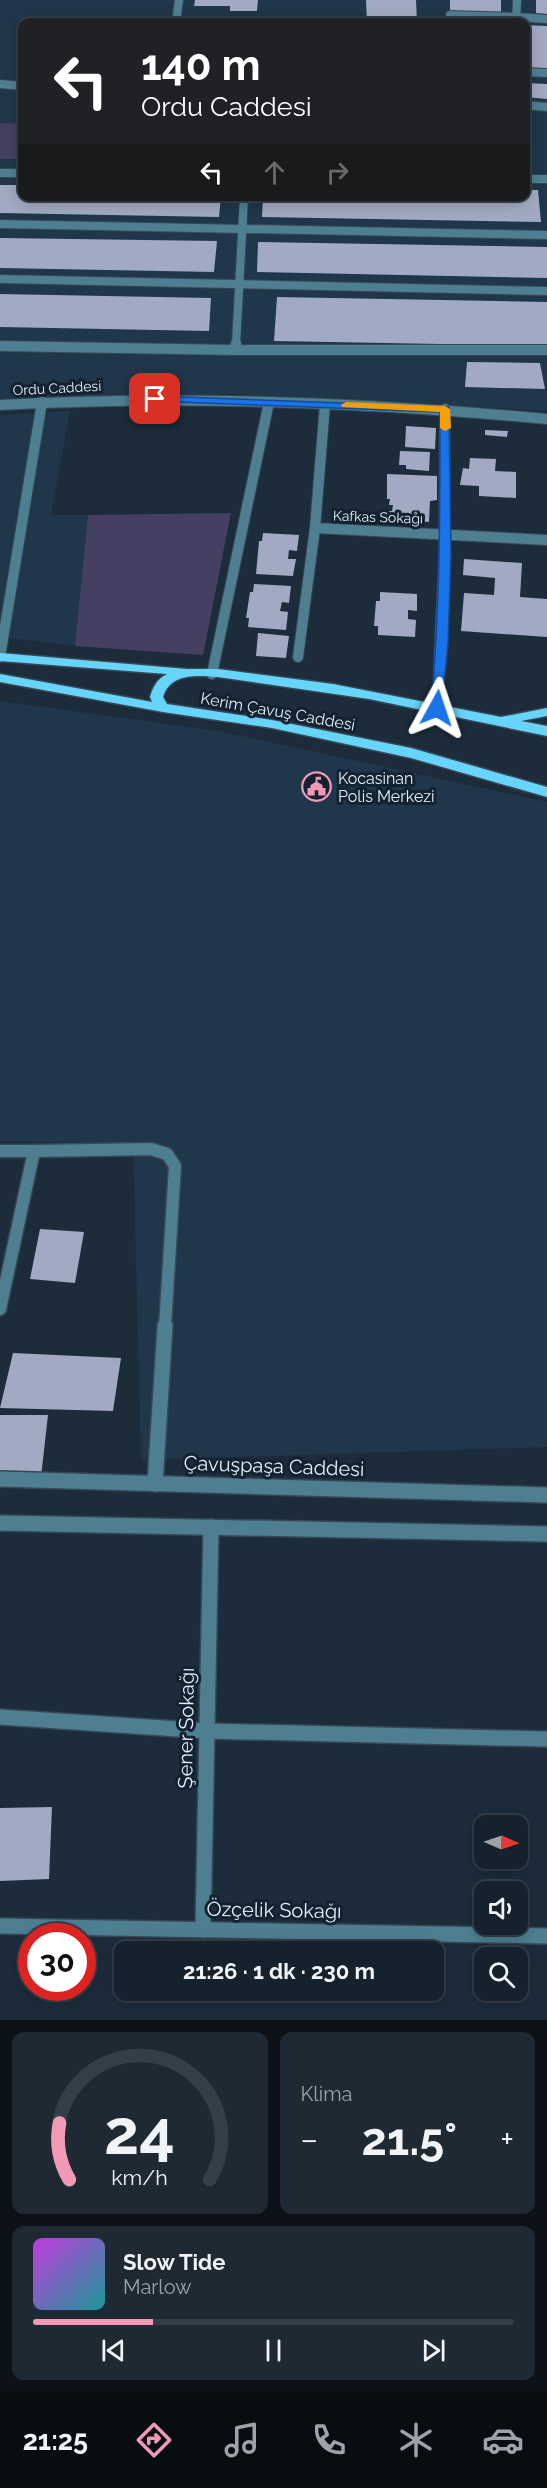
<!DOCTYPE html>
<html lang="tr">
<meta charset="utf-8">
<style>
body{margin:0;font-family:Raleway,sans-serif;background:#1e2934;color:#f1f3f6;height:100vh;display:flex;flex-direction:column;font-size:22px;white-space:nowrap}
*{box-sizing:border-box;margin:0}
p{font-size:20px;color:#9da3a9}
.icon{flex:none;width:33px;height:33px;fill:none;stroke:currentColor;stroke-width:2;stroke-linecap:round;stroke-linejoin:round}
.map{position:relative;height:2020px;overflow:hidden}
.side{display:flex;flex-direction:column;gap:12px;padding:12px;background:#0c1218;flex:1}
.side>*{flex:none}
.hud{position:absolute;left:18px;top:18px;width:512px;height:183px;border-radius:12px;box-shadow:0 3px 15px #0003,0 0 0 2px #343e48;background:#202124;color:#fff;overflow:hidden}
.needle{width:39px;rotate:92deg}
.buttons{position:absolute;left:474px;top:1815px;display:grid;gap:12px}
.buttons a{display:grid;place-items:center;width:54px;height:54px;border-radius:12px;background:#15212c;box-shadow:0 3px 15px #0003,0 0 0 2px #343e48;font-size:30px}
.speed{position:absolute;left:18px;top:1923px;display:flex;gap:12px;font-size:30px;font-weight:700;text-align:center}
.speed>*{display:grid;place-content:center;width:78px;height:78px;border-radius:50%;background:#15212c;box-shadow:0 3px 15px #0003,0 0 0 2px #343e48;line-height:1}
.speed .limit{border:9px solid #d22;background:#fff;color:#111}
.pin{position:absolute;display:grid;place-items:center;width:51px;height:51px;color:#fff;margin:-26px;border-radius:12px;box-shadow:0 3px 9px #0006}
.me{position:absolute;width:66px;margin:-33px;rotate:5deg;stroke-linejoin:round;filter:drop-shadow(0 0 4px #0008)}
.turn{display:flex;align-items:center;gap:21px;height:126px;padding:0 24px;font-size:27px}
.turn .icon{width:78px;height:78px;stroke-width:2.5}
.turn b{display:block;font-size:42px;line-height:51px}
.lanes{display:flex;align-items:center;height:57px;padding:0 24px;background:#0003;justify-content:center;gap:30px;direction:ltr}
.lanes .off{opacity:.35}
.big{font-size:45px;font-weight:700;line-height:1.1}
.side .tile{flex:1;display:flex;flex-direction:column;justify-content:center;gap:9px;min-width:0;padding:0 21px;border-radius:12px;background:#1e2934}
.side .dial{align-items:center;gap:0}
.dial svg{height:156px;overflow:visible;fill:none;stroke:#343e48;stroke-width:7;stroke-linecap:round;text-anchor:middle}
.dial text{fill:#f1f3f6;stroke:none}
.song{display:flex;align-items:center;gap:18px}
.cover{width:72px;height:72px;border-radius:9px;background:linear-gradient(135deg,hsl(290 70% 55%),hsl(180 70% 35%))}
.played{height:6px;border-radius:3px;background:linear-gradient(90deg,#f09ab6 25%,#343e48 25%)}
.keys{display:flex;justify-content:space-around;direction:ltr}
.heat{display:flex;justify-content:space-between;align-items:center;font-size:33px;direction:ltr}
.side .tiles{flex:1;display:grid;gap:12px;grid-template-columns:1fr 1fr}
.tile:last-child{grid-column:span 2}
.trip{position:absolute;left:114px;top:1941px;width:330px;height:60px;border-radius:12px;background:#15212c;box-shadow:0 3px 15px #0003,0 0 0 2px #343e48;font-weight:700;line-height:60px;text-align:center}
.tab-bar{display:flex;height:96px;justify-content:space-around;align-items:center;background:#080d12;color:#9da3a9}
.tab-bar .icon{width:42px;height:42px}
.tab-bar .selected{color:#f09ab6}
.tab-bar b{font-size:27px;color:#f1f3f6}
.map>svg:first-child{display:block}
</style>
<div class="map">
<svg width="547" height="2020" viewBox="0 0 547 2020">
<rect width="100%" height="100%" fill="#1c2c3b"/>
<g fill="#20364a" fill-rule="evenodd">
<path d="M0 0H547V411L232 394 0 404ZM22 22H525V196H22Z"/>
<polygon points="70,411 51,515 88,515 75,646 0,637 0,415"/>
<polygon points="0,701 219,731 547,802 547,1447 141,1460 133,1144 0,1141"/>
</g>
<g fill="#453f61">
<polygon points="0,123 22,124 22,159 0,159"/>
<polygon points="231,513 203,655 75,646 88,515"/>
</g>
<g fill="#a1aac2">
<polygon points="195,0 258,0 257,11 230,11 230,6 194,6"/>
<polygon points="366,0 416,0 417,22 367,22"/>
<polygon points="450,0 501,0 501,14 450,12"/>
<polygon points="536,0 547,0 547,14 536,13"/>
<polygon points="525,25 547,26 547,70 527,69"/>
<polygon points="526,83 547,84 547,99 525,97"/>
<polygon points="0,185 22,185 22,196 221,196 219,217 0,213"/>
<polygon points="525,190 538,190 541,222 262,217 263,196 525,196"/>
<polygon points="0,238 217,241 214,272 0,268"/>
<polygon points="258,242 547,247 547,278 257,272"/>
<polygon points="0,294 211,298 209,331 0,327"/>
<polygon points="277,297 547,302 547,346 274,341"/>
<polygon points="467,362 540,363 545,389 465,387"/>
<polygon points="406,426 436,428 435,449 405,447"/>
<polygon points="485,430 508,431 507,437 485,435"/>
<polygon points="400,451 430,452 429,471 406,469 406,465 399,465"/>
<polygon points="470,458 496,459 495,471 516,472 516,498 479,496 479,486 460,485 463,468 469,469"/>
<polygon points="387,474 437,476 437,500 430,501 429,522 388,520 389,511 392,511 393,505 389,505 390,499 387,499"/>
<polygon points="263,533 299,535 297,551 289,550 288,559 296,559 293,576 256,574 259,541 262,541"/>
<polygon points="464,559 522,563 520,597 547,599 547,637 461,631 464,593 494,595 495,578 463,575"/>
<polygon points="254,584 291,586 289,603 282,602 280,611 288,612 286,630 248,627 249,618 246,618 250,592 253,592"/>
<polygon points="380,592 417,594 417,611 408,610 408,619 416,620 415,637 378,635 378,626 374,626 376,601 380,601"/>
<polygon points="258,633 289,636 286,658 256,656"/>
<polygon points="40,1229 84,1232 75,1283 30,1279"/>
<polygon points="13,1353 121,1358 113,1411 0,1408"/>
<polygon points="0,1415 48,1415 41,1477 0,1474"/>
<polygon points="52,1807 49,1879 0,1881 0,1808"/>
</g>
<g fill="none" stroke-linecap="round" stroke-linejoin="round">
<defs>
<g id="service-far1">
<polyline points="450,15 516,17"/>
<polyline points="176,22 179,0"/>
<polyline points="236,344 244,197"/>
</g>
<g id="service">
<polyline points="236,350 236,343"/>
<polyline points="212,674 269,402"/>
</g>
<g id="minor-far3">
<polyline points="516,17 547,19"/>
<polyline points="516,22 517,0"/>
<polyline points="525,72 547,73"/>
<polyline points="0,84 22,86"/>
<polyline points="525,105 547,107"/>
<polyline points="0,173 22,173"/>
<polyline points="525,179 547,179"/>
<polyline points="0,224 547,235"/>
<polyline points="0,279 547,291"/>
</g>
<g id="minor-far2">
<polyline points="0,346 236,350 547,350"/>
<polyline points="315,528 547,540"/>
<polyline points="0,657 42,402"/>
<polyline points="298,657 315,528 325,404"/>
<polyline points="437,708 444,558 445,409"/>
</g>
<g id="minor-far1">
<polyline points="0,1151 34,1151 0,1309"/>
<polyline points="34,1151 151,1149 167,1154 175,1166 165,1327"/>
</g>
<g id="minor">
<polyline points="155,1484 165,1326"/>
<polyline points="0,1717 207,1731 547,1739"/>
<polyline points="0,1926 547,1936"/>
<polyline points="203,1930 211,1527"/>
</g>
<path id="tertiary-far1" d="M0 405C183 395 365 402 547 419"/>
<g id="tertiary">
<polyline points="0,1479 547,1495"/>
<polyline points="0,1523 547,1534"/>
</g>
<path id="primary" d="M0 653 187 669H218L333 684 501 717 547 708V716L521 721 547 726V736L369 699 218 677C197 675 170 673 163 697L167 704 272 720 411 748 547 787V797L411 758 272 728 163 712 0 682V674L152 702 150 697C153 687 157 679 167 674L0 661Z"/>
</defs>
<use href="#service-far1" stroke="#384755" stroke-width="10"/>
<use href="#service" stroke="#384755" stroke-width="12"/>
<use href="#minor-far3" stroke="#384755" stroke-width="10"/>
<use href="#minor-far2" stroke="#384755" stroke-width="12"/>
<use href="#minor-far1" stroke="#384755" stroke-width="15"/>
<use href="#minor" stroke="#384755" stroke-width="18"/>
<use href="#tertiary-far1" stroke="#384755" stroke-width="12"/>
<use href="#tertiary" stroke="#384755" stroke-width="18"/>
<use href="#primary" stroke="#384755" stroke-width="3"/>
<use href="#service-far1" stroke="#4e7f91" stroke-width="8"/>
<use href="#service" stroke="#4e7f91" stroke-width="10"/>
<use href="#minor-far3" stroke="#4e7f91" stroke-width="8"/>
<use href="#minor-far2" stroke="#4e7f91" stroke-width="10"/>
<use href="#minor-far1" stroke="#4e7f91" stroke-width="12"/>
<use href="#minor" stroke="#4e7f91" stroke-width="15"/>
<use href="#tertiary-far1" stroke="#4e7f91" stroke-width="10"/>
<use href="#tertiary" stroke="#4e7f91" stroke-width="15"/>
<use href="#primary" fill="#67d4fa" fill-rule="evenodd"/>
</g>
<path fill="#1a73e8" stroke="#114b97" stroke-width="1.5" d="M155 396 449 407 451 555 448 644 441 711 437 712 431 708C440 609 440 511 440 412L151 401V397Z"/>
<polygon fill="#f59e0b" points="346,402 445,406 450,409 451,428 445,431 440,428 440,412 342,407 341,405"/>
<defs>
<symbol id="civic-ring" viewBox="-11 -11 22 22"><circle r="9.5" fill="#122231" stroke="#f09ab6" stroke-width="1.5"/><path d="M-.6-6.5H3V-4.5H.6V-3L4-1V1h2V6H-6V1h2V-1L-.6-3ZM-1.2 2.5V6h2.4V2.5Z" fill="#f09ab6"/></symbol>
</defs>
<g fill-rule="evenodd">
<use href="#civic-ring" x="300" y="770" width="33" height="33"/>
</g>
<g text-anchor="middle" stroke-width="6" stroke-linejoin="round" paint-order="stroke">
<g font-size="14" fill="#e2edf7" stroke="#122231">
<text transform="translate(57 388) rotate(-3)" y="5">Ordu Caddesi</text>
<text transform="translate(378 517) rotate(2)" y="5">Kafkas Sokağı</text>
</g>
<g font-size="16" fill="#e2edf7" stroke="#122231">
<text transform="translate(278 711) rotate(10)" y="6">Kerim Çavuş Caddesi</text>
</g>
<g font-size="16" fill="#e2edf7" stroke="#122231" text-anchor="start">
<text x="338" y="784">Kocasinan<tspan x="338" dy="18">Polis Merkezi</tspan></text>
</g>
<g font-size="20" fill="#e2edf7" stroke="#122231">
<text transform="translate(274 1466) rotate(2)" y="7">Çavuşpaşa Caddesi</text>
<text transform="translate(186 1728) rotate(-89)" y="7">Şener Sokağı</text>
<text transform="translate(274 1910) rotate(1)" y="7">Özçelik Sokağı</text>
</g>
</g>
</svg>
<div class="buttons">
<a><svg class="needle" viewBox="-14 -14 28 28"><path d="M0-13l5 13h-10z" fill="#e53935"/><path d="M0 13l5-13h-10z" fill="#9da3a9"/></svg></a>
<a><svg class="icon" aria-label="sound" viewBox="0 0 24 24"><path d="M4 9h4l5-4v14l-5-4H4zM17 9q2 3 0 6"/></svg></a>
<a><svg class="icon" aria-label="search" viewBox="0 0 24 24"><circle cx="10" cy="10" r="6"/><path d="M15 15l6 6"/></svg></a>
</div>
<div class="speed"><div class="limit">30</div></div>
<div class="pin" style="left:155px;top:399px;background:#d93025"><svg class="icon" aria-label="arrive" viewBox="0 0 24 24"><path d="M6 21V4h12l-3 4 3 4H6"/></svg></div>
<svg class="me" style="left:437px;top:708px" viewBox="-20 -20 40 40"><path d="M0-17L14 15 0 8-14 15z" fill="#1a73e8" stroke="#fff" stroke-width="4"/></svg>
<div class="trip">21:26 · 1 dk · 230 m</div>
<div class="hud">
<div class="turn"><svg class="icon" aria-label="left" viewBox="0 0 24 24"><path d="M17 20v-9H6M10 6l-5 5 5 5"/></svg><div><b>140 m</b>Ordu Caddesi</div></div>
<div class="lanes"><svg class="icon" aria-label="left" viewBox="0 0 24 24"><path d="M17 20v-9H6M10 6l-5 5 5 5"/></svg><svg class="icon off" aria-label="ahead" viewBox="0 0 24 24"><path d="M12 20V5M6 11l6-6 6 6"/></svg><svg class="icon off" aria-label="right" viewBox="0 0 24 24"><path d="M7 20v-9h11M14 6l5 5-5 5"/></svg></div>
</div>
</div>
<section class="side">
<div class="tiles">
<div class="tile dial"><svg viewBox="0 0 100 80">
<path d="M14 69A42 42 0 1 1 86 69"/>
<path d="M14 69A42 42 0 0 1 9 40" stroke="#f09ab6"/>
<text x="50" y="56" font-size="32" font-weight="700">24</text>
<text x="50" y="72" font-size="11">km/h</text>
</svg></div>
<div class="tile"><p>Klima</p>
<div class="heat"><a>−</a><b class="big">21.5°</b><a>+</a></div>
</div>
<div class="tile">
<div class="song"><i class="cover"></i><div><b>Slow Tide</b><p>Marlow</p></div></div>
<div class="played"></div>
<div class="keys"><svg class="icon" aria-label="previous" viewBox="0 0 24 24"><path d="M18 5L8 12l10 7zM5 5v14"/></svg><svg class="icon" aria-label="pause" viewBox="0 0 24 24"><path d="M8 5v14M16 5v14"/></svg><svg class="icon" aria-label="next" viewBox="0 0 24 24"><path d="M6 5l10 7-10 7zM19 5v14"/></svg></div>
</div>
</div>
</section>
<nav class="tab-bar">
<b>21:25</b>
<svg class="icon selected" aria-label="directions" viewBox="0 0 24 24"><path d="M12 3l9 9-9 9-9-9zM9 14v-3h6M13 9l2 2-2 2"/></svg>
<svg class="icon" aria-label="music" viewBox="0 0 24 24"><path d="M9 18V5l10-2v13"/><circle cx="6" cy="18" r="3"/><circle cx="16" cy="16" r="3"/></svg>
<svg class="icon" aria-label="phone" viewBox="0 0 24 24"><path d="M5 4h4l2 5-3 2q2 4 5 5l2-3 5 2v4C11 20 4 13 5 4z"/></svg>
<svg class="icon" aria-label="climate" viewBox="0 0 24 24"><path d="M12 3v18M4 7l16 10M4 17L20 7"/></svg>
<svg class="icon" aria-label="car" viewBox="0 0 24 24"><path d="M5 17H2v-5l4-1 3-4h7l3 4 3 1v5h-3M9 17h6M6 11h13"/><circle cx="7" cy="17" r="2"/><circle cx="17" cy="17" r="2"/></svg>
</nav>
